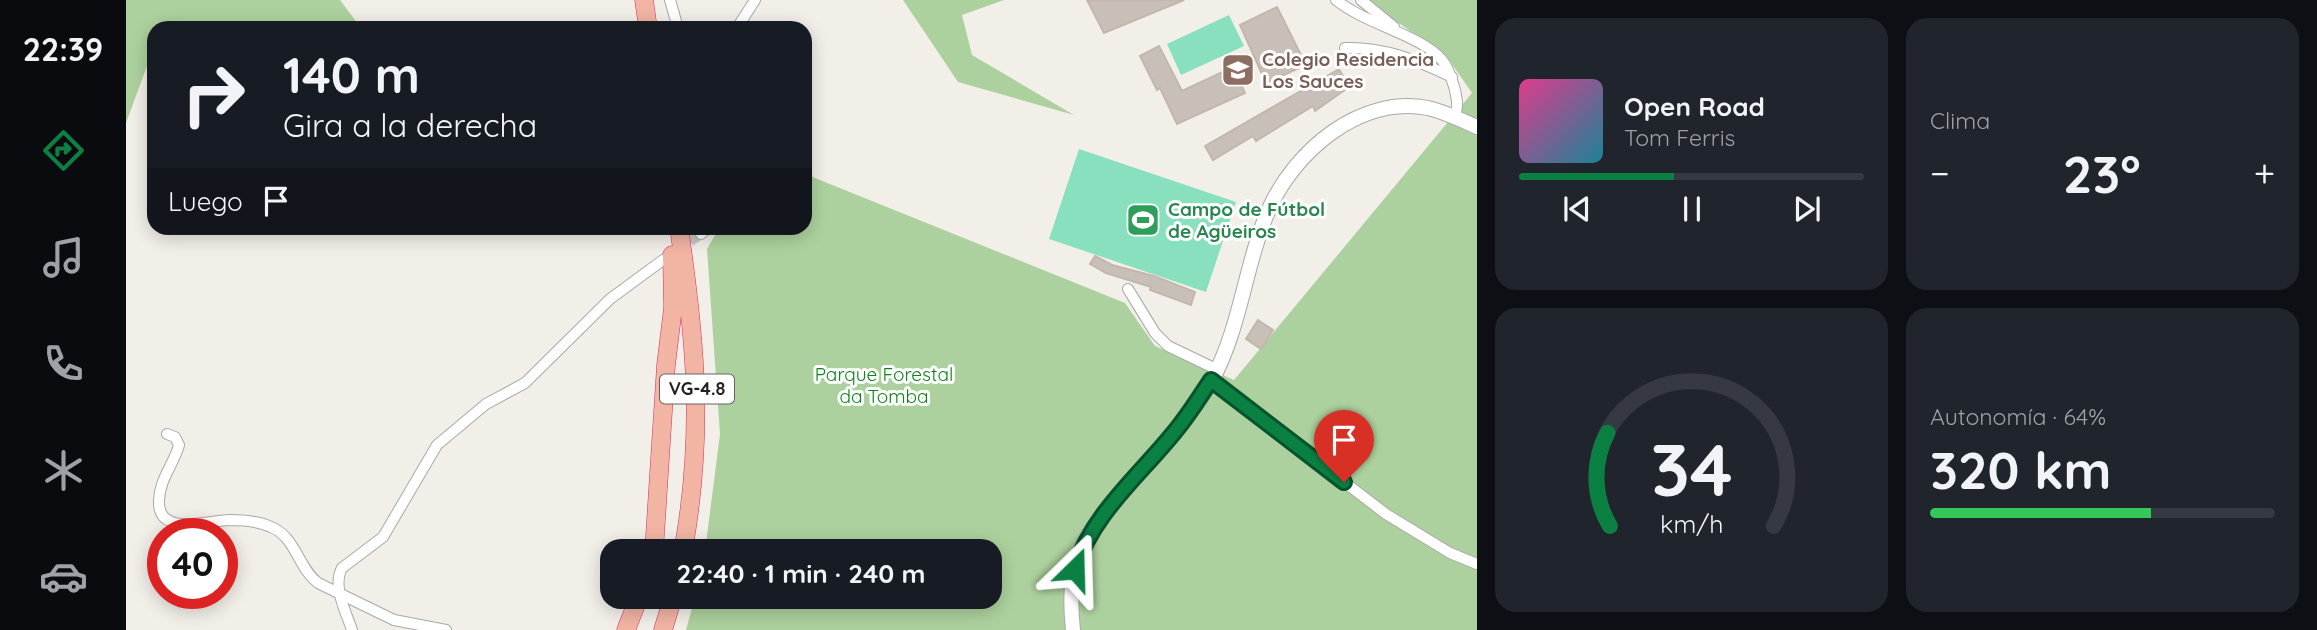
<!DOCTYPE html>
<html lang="es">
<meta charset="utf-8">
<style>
body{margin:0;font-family:Quicksand,sans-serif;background:#20242c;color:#f1f3f6;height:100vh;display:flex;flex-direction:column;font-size:26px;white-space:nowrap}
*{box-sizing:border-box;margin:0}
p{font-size:23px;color:#9ea1a6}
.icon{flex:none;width:38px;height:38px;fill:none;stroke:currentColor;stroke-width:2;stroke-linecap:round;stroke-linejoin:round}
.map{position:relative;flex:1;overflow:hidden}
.panel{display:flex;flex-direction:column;gap:18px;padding:18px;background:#0d0f14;width:840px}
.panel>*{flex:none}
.banner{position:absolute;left:21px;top:21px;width:665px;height:214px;border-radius:21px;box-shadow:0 4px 18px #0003;background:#171b24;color:#f1f3f6;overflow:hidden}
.speed{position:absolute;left:21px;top:518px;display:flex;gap:14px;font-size:35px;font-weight:700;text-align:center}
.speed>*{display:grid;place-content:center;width:91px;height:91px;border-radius:50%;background:#171b24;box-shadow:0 4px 18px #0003;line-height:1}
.speed .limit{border:10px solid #d22;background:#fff;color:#111}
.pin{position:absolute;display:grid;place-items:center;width:60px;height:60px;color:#fff;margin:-72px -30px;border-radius:50% 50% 50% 0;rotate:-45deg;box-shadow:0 0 7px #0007}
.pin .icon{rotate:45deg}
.me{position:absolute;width:77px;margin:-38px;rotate:22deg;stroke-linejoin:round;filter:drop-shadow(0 0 5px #0008)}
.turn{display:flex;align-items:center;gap:24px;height:147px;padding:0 21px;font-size:32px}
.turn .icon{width:91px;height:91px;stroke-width:2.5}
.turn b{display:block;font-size:49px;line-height:60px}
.then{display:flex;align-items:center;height:66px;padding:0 21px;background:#0003;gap:14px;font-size:26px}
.big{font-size:52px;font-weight:800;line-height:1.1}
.panel .card{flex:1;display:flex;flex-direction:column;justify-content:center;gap:10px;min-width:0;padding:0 24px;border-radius:21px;background:#20242c}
.panel .dial{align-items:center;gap:0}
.dial svg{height:182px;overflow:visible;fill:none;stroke:#363941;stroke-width:7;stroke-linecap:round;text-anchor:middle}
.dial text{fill:#f1f3f6;stroke:none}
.song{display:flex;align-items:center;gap:21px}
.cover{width:84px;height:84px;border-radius:10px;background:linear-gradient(135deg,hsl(330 70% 55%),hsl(190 70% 35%))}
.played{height:7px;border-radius:4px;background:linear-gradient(90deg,#0b8043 45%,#363941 45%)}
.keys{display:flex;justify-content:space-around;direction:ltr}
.heat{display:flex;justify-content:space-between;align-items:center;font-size:38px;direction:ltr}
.charge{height:10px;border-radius:5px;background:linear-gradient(90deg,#34c759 64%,#363941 0)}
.panel .tiles{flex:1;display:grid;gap:18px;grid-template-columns:repeat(2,1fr)}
.trip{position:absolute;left:474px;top:539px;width:402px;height:70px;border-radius:21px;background:#171b24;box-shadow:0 4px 18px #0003;font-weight:800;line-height:70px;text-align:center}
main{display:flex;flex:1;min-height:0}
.tab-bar{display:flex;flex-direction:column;width:126px;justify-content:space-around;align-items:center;background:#090b0e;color:#9ea1a6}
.tab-bar .icon{width:49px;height:49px}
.tab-bar .selected{color:#0b8043}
.tab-bar b{font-size:32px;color:#f1f3f6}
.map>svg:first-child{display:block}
</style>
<main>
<nav class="tab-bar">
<b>22:39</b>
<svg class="icon selected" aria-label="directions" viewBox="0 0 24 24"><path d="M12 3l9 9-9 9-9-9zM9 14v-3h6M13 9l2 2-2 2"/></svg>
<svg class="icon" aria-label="music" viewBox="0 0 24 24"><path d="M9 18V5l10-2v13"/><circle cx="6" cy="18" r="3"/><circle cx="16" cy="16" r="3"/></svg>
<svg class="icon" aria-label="phone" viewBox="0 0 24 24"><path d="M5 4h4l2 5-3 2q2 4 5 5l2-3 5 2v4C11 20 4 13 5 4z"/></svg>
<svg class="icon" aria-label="climate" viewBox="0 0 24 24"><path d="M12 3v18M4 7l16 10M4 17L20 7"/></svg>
<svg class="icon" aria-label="car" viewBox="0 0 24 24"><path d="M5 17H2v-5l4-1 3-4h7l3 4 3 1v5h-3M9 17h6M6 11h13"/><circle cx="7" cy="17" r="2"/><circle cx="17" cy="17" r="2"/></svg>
</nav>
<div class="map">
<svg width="1351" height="630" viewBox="0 0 1351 630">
<rect width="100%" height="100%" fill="#f2efe9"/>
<g fill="#add19e">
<polygon points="0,0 214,0 235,28 28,28 28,47 0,123"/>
<polygon points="777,0 878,0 836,15 846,55 948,115 832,82"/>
<polygon points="1240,0 1351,0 1351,630 560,630 569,597 864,597 864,551 579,551 594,434 581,249 593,228 679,228 679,174 999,303 1029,346 1108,380 1346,93 1321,57"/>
</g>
<g fill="#88e0be">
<polygon points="1103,15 1118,46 1055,75 1041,44"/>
<polygon points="953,149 1110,202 1080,292 923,239"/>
</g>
<g fill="#c7bfb8" stroke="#c4b6ab" stroke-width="2">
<polygon points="961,0 1058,0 978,33"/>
<polygon points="1151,7 1180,65 1140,83 1114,25"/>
<polygon points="1033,46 1056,91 1107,67 1119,93 1051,124 1034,88 1031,90 1014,56"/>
<polygon points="1213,69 1223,87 1189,111 1187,106 1130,141 1127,136 1087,160 1079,146"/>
<polygon points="969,256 986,265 1028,276 1069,292 1065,305 1024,290 1025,287 980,273 964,264"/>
<polygon points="1132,320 1147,330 1135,349 1120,339"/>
</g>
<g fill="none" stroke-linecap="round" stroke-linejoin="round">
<polyline stroke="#c8c6c1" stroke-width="10" stroke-dasharray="10 5" stroke-linecap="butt" points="552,250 575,234"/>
<defs>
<g id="minor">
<polyline points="544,0 552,28"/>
<path d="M1210 0C1239 24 1295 35 1316 60 1323 68 1326 80 1329 90 1331 101 1333 106 1328 117"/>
<polyline points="1235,0 1268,27"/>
<polyline points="611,28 629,0"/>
<path d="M1219 48C1258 47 1291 60 1326 77"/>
<polyline points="575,234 582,228"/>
<polyline points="1002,289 1029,333 1042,346 1090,369"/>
<polyline points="1085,380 1260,514 1324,553 1351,564"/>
<path d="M41 434 49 437 53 445C48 464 34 478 33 500 31 537 81 521 103 520 117 520 132 521 145 527 170 537 172 568 192 583L268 620 320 630"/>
<path d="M226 630C220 612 206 586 216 568L257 537 311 445 360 404 399 383 484 299 537 260"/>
</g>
<path id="tertiary" d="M947 630C944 602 944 574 956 547 965 526 982 508 997 492 1027 456 1063 421 1086 380 1115 327 1119 264 1143 209 1169 151 1234 95 1302 108 1319 112 1335 120 1351 127"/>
<g id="trunk">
<polyline points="518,0 522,28"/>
<path d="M553 228C570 342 578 436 557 551"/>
<polyline points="528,551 540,365 547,308 546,255"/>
<polyline points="500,630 513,597"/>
<polyline points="537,630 547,597"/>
</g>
</defs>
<use href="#minor" stroke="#a9a9a9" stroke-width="12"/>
<use href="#tertiary" stroke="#a9a9a9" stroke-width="16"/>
<use href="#trunk" stroke="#dc2a67" stroke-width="19"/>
<use href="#minor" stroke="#fff" stroke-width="10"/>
<use href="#tertiary" stroke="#fff" stroke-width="14"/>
<use href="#trunk" stroke="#f2b4a3" stroke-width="18"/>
</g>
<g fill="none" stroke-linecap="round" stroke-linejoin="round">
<defs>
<path id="route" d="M949 569C967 511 1018 472 1054 425 1065 411 1075 395 1085 380L1218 482"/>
</defs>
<use href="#route" stroke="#07532c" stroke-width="18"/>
<use href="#route" stroke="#0b8043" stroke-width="12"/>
</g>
<defs>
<symbol id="school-square" viewBox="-11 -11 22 22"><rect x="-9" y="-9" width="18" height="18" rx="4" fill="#8d6e63" stroke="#fff"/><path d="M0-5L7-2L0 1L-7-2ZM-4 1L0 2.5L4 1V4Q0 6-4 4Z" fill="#fff"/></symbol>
<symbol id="stadium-square" viewBox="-11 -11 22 22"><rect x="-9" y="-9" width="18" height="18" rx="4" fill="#2e9e5b" stroke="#fff"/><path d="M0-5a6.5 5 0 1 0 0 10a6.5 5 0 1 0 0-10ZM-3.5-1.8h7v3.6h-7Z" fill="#fff"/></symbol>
</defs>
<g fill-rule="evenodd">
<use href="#school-square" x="1093" y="51" width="38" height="38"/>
<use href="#stadium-square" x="998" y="201" width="38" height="38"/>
</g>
<g text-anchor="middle" stroke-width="6" stroke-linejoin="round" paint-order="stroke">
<rect fill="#fff" stroke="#646464" stroke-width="2" x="534" y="374.5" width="74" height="29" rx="5"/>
<g font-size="18" font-weight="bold" fill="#222">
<text x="571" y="395">VG-4.8</text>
</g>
<g font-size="19" font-weight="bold" fill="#785e54" stroke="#fff" text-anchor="start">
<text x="1136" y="66">Colegio Residencia<tspan x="1136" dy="22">Los Sauces</tspan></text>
</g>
<g font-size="19" font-weight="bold" fill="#27864d" stroke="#fff" text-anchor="start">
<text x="1042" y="216">Campo de Fútbol<tspan x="1042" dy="22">de Agüeiros</tspan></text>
</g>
<g font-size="19" fill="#0c8416" stroke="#fff">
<text x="758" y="381">Parque Forestal<tspan x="758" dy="22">da Tomba</tspan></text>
</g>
</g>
</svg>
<div class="speed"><div class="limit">40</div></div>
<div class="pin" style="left:1218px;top:482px;background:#d93025"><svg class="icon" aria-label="arrive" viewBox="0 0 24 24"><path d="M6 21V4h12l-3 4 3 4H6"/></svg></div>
<svg class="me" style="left:949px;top:569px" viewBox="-20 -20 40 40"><path d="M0-17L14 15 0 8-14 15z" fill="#0b8043" stroke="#fff" stroke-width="4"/></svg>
<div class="trip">22:40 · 1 min · 240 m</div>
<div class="banner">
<div class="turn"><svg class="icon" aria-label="right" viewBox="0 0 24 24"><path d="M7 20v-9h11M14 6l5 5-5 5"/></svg><div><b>140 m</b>Gira a la derecha</div></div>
<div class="then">Luego<svg class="icon" aria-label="arrive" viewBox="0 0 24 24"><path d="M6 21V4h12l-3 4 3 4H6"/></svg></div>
</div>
</div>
<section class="panel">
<div class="tiles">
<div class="card">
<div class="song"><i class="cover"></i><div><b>Open Road</b><p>Tom Ferris</p></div></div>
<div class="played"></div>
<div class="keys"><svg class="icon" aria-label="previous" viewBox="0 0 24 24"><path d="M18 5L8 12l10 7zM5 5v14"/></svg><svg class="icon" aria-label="pause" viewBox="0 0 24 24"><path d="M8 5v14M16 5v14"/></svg><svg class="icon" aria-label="next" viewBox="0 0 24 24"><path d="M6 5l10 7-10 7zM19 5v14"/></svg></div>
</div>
<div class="card"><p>Clima</p>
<div class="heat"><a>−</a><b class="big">23°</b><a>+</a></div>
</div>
<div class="card dial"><svg viewBox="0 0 100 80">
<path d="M14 69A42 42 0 1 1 86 69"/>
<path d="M14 69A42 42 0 0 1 13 28" stroke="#0b8043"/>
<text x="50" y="56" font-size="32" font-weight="700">34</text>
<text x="50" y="72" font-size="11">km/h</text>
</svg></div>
<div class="card"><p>Autonomía · 64%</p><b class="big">320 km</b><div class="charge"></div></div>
</div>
</section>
</main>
